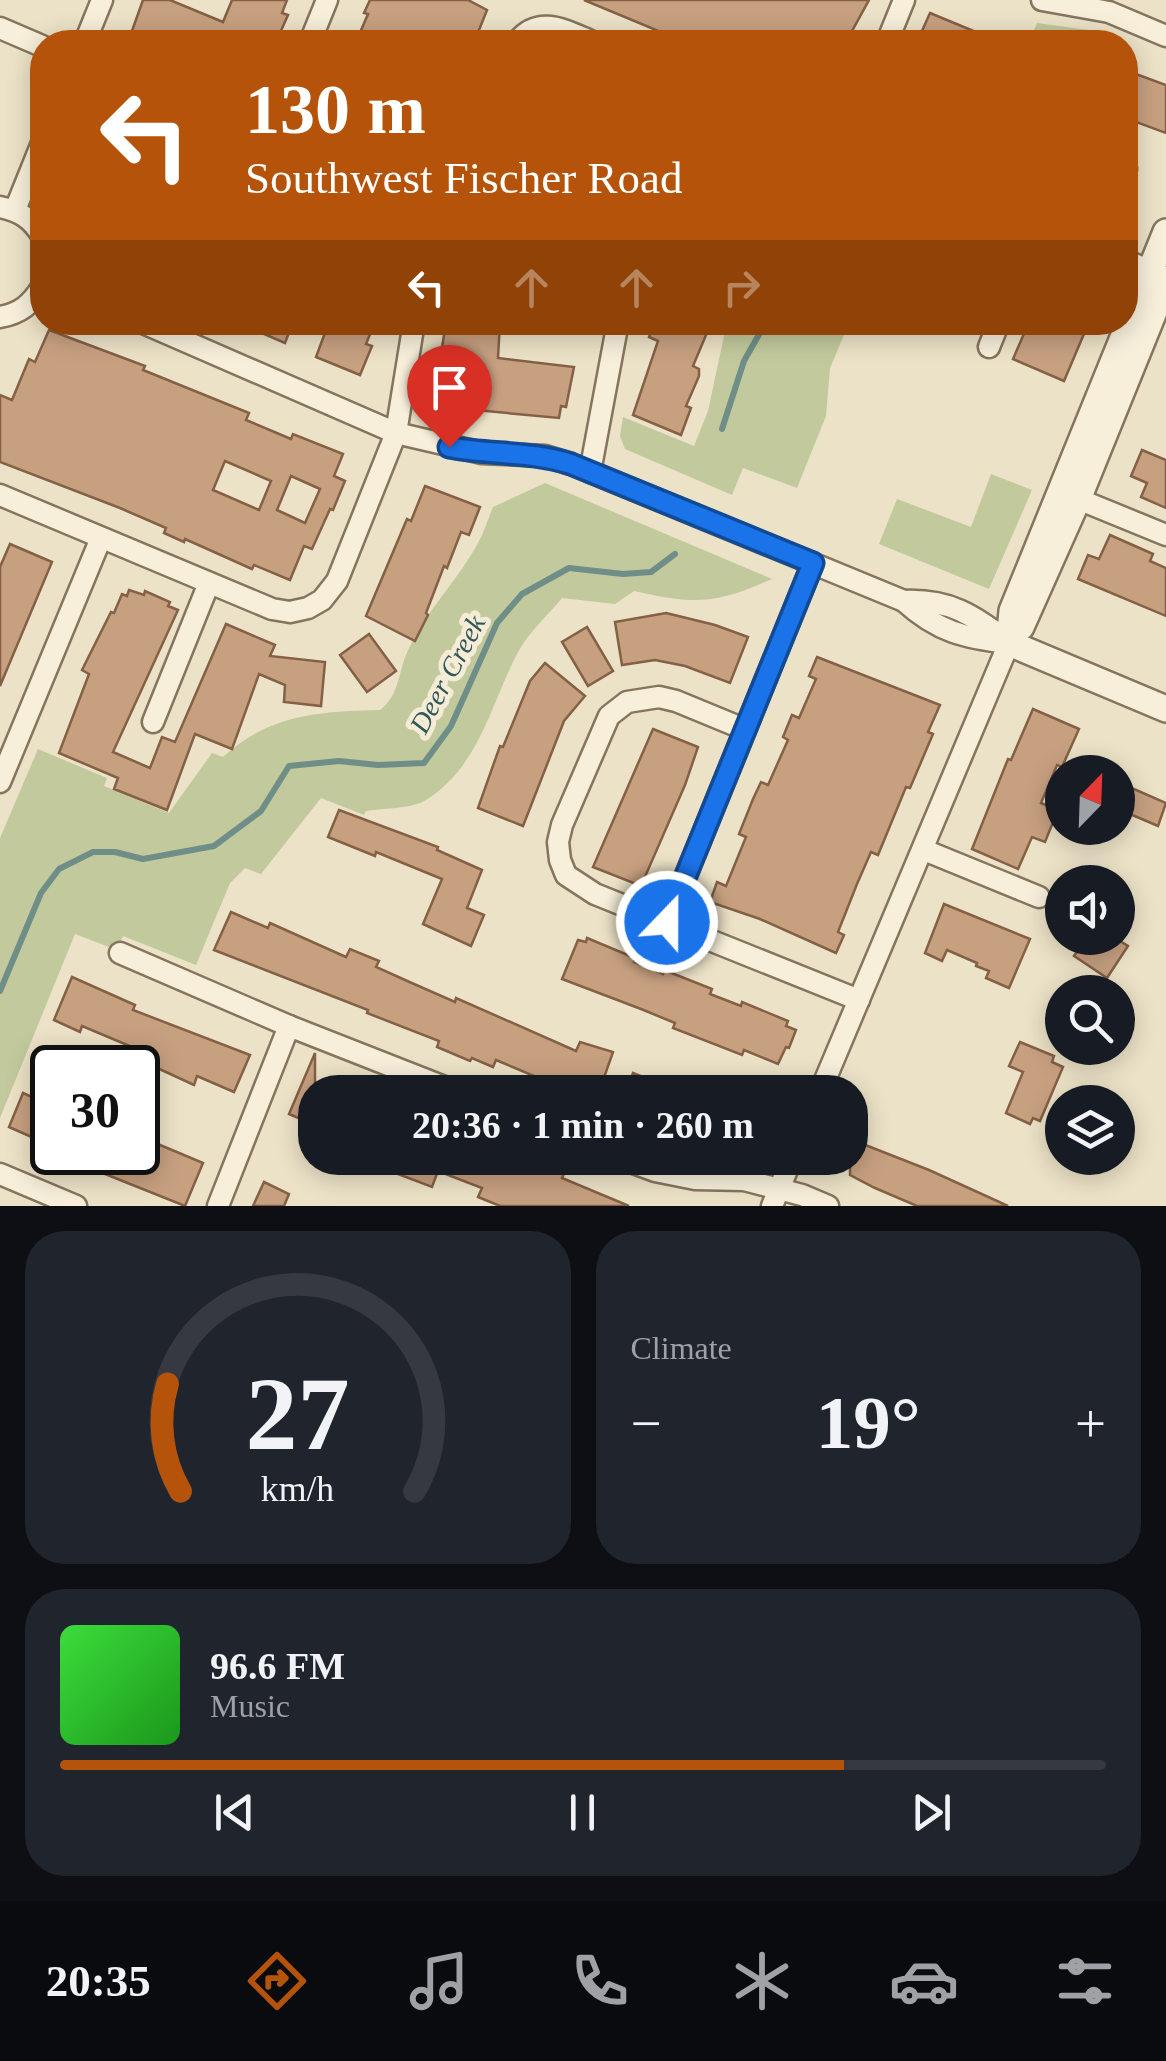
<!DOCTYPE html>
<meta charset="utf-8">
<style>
body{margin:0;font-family:"Times New Roman",serif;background:#20242c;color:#f1f3f6;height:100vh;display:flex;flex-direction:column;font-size:38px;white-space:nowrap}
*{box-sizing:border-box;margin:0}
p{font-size:32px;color:#9ea1a6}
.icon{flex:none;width:55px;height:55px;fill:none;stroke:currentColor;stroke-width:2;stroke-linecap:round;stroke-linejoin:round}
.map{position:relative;height:1206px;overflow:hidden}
.details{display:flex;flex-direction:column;gap:25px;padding:25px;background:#0d0f14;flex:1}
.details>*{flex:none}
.hud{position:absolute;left:30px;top:30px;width:1108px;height:305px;border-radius:40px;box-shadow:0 5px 25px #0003;background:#b45309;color:#fff;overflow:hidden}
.needle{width:65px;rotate:23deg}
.fabs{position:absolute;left:1045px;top:755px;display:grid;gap:20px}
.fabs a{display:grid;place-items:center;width:90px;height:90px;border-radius:50%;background:#171b24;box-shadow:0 5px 25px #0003;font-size:50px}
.speed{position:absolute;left:30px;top:1045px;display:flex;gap:20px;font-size:50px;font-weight:700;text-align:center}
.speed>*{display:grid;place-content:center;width:130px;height:130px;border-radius:50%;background:#171b24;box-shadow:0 5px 25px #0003;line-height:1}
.speed .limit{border:5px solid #111;border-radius:15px;background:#fff;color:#111}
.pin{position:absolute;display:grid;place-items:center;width:85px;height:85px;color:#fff;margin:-102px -42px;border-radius:50% 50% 50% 0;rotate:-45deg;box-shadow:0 0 10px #0007}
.pin .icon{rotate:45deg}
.me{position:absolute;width:110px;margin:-55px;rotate:22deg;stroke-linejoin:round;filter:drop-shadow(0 0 8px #0008)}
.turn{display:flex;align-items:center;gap:35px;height:210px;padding:0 50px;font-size:45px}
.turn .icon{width:130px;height:130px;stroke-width:2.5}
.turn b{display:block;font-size:70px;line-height:85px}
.lanes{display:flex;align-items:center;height:95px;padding:0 50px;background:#0003;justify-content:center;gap:50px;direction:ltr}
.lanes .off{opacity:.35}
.big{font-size:75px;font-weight:700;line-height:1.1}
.details .widget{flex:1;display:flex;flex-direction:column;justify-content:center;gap:15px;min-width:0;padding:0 35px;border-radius:40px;background:#20242c}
.details .dial{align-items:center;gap:0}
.dial svg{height:260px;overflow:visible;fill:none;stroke:#363941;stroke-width:7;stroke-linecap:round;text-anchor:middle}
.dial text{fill:#f1f3f6;stroke:none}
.song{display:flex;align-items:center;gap:30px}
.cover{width:120px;height:120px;border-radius:15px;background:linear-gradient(135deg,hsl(120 70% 55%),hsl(120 70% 35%))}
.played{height:10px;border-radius:5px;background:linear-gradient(90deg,#b45309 75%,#363941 75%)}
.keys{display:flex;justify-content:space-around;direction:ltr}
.heat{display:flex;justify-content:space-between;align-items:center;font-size:55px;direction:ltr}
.details .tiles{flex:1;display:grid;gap:25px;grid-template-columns:1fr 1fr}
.widget:last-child{grid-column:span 2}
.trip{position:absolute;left:298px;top:1075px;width:570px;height:100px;border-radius:40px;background:#171b24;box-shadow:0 5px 25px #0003;font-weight:700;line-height:100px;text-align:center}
.tab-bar{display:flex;height:160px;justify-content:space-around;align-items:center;background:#090b0e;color:#9ea1a6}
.tab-bar .icon{width:70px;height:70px}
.tab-bar .active{color:#b45309}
.tab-bar b{font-size:45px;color:#f1f3f6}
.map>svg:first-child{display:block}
</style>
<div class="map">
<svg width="1166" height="1206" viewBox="0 0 1166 1206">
<rect width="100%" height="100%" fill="#ece2c7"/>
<g fill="#c2c99c">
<polygon points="1037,23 1089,30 1121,41 1029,42"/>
<polygon points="727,322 849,323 830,368 826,416 797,488 743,468 732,495 625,449 620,436 623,417 694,446 708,411"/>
<polygon points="991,474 1032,490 989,589 879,544 897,499 971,527"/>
<path d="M545 483 772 579C715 604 696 605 634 591L615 604 562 598C548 615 529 632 518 652 491 703 480 766 426 800 412 809 383 808 366 811L364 815 321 798 261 874 245 868 230 883 196 965 123 936 117 950 75 934 0 1118V838L38 749 107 778 104 786 169 813 212 753 223 757C268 715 320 711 380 710 399 695 398 675 406 655 423 614 457 582 478 543 484 532 488 519 493 507Z"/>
</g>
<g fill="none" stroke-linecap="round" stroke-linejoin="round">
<g stroke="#6f8e87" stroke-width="6">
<polyline points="1081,42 1082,40"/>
<polyline points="722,429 744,361 766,322"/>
<polyline points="0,991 41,893 59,869 93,852 115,852 143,859 214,846 261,811 289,766 339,761 378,765 424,763 451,726 497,623 522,594 569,568 623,574 651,572 675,554"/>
</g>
</g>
<g fill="#c7a080" stroke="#846045" stroke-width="2.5" fill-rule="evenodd">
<polygon points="143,0 170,0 223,22 232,0 287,0 282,13 288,15 276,42 128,42"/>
<polygon points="370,0 468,0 487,10 475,40 467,36 464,42 356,42 368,14 364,13"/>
<polygon points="584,0 869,0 846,42 696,42 677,35 675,38"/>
<polygon points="930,13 1000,42 917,42"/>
<polygon points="1125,70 1166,85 1166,133 1125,118"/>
<polygon points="236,322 293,322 285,343"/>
<polygon points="329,322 375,322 366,344 372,346 360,375 316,357"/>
<polygon points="446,322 500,322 498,358 574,367 566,407 561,406 559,418 433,406"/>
<polygon points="655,322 696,322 709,328 693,366 699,369 699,376 686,406 691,408 681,435 633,415 658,341 649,337"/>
<polygon points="1029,322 1089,322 1064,381 1013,359"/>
<path d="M49 330 145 366 143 370 249 413 246 420 291 439 293 434 343 454 334 476 345 481 333 510 330 509 312 549 304 546 290 580 254 565 252 569 185 539 184 542 164 533 166 528 120 508 0 462V395L12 400 29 359 35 362ZM225 461 271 481 259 510 213 490ZM291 476 320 489 305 523 277 510Z"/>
<polygon points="1142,450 1166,460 1166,508 1141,497 1147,483 1131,476"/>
<polygon points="425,486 480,507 469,535 461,532 447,568 444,566 426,613 428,615 415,641 366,616 407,519 411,521"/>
<polygon points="1110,535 1153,554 1150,561 1166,568 1166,616 1078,579 1088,555 1099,559"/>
<polygon points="10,544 52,562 0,686 0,567"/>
<polygon points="129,590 144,595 145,591 170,602 168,606 178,610 113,752 150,768 162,737 175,742 226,624 275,645 270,656 325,662 321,706 284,702 285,685 259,674 232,749 195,734 167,810 114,789 118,778 59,753 89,674 82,670 111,612 114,613 122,594 127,596"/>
<polygon points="666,613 715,625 748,637 730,683 685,666 655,660 622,665 615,622"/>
<polygon points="587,627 613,671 588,686 562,642"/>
<polygon points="369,634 396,671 367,692 340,655"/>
<polygon points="817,657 940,705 928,732 933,734 910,788 906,787 878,855 871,852 857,884 838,932 844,935 836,953 760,919 710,902 717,882 726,886 746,837 739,834 753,799 761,782 768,785 788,740 783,737 792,715 799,718 816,679 809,676"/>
<polygon points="545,663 585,696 564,721 523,826 478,808 500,746 503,747 530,681"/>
<polygon points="1033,709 1079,729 1062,767 1057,765 1041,803 1058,810 1045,842 1032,837 1018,869 972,849 1008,759 1011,760"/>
<polygon points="653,729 698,747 685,785 641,886 593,867"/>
<polygon points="1118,782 1166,803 1158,826 1118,809"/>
<polygon points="339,810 438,847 437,850 482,870 467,908 484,915 471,946 423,924 442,879 376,852 375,856 328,837"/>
<polygon points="944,904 1030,939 1009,988 986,978 989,971 976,966 977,963 947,950 942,961 925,953"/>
<polygon points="231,912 268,928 270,923 346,957 350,949 379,961 376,967 414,984 455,1002 456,998 576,1051 580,1042 613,1052 599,1092 572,1092 496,1060 493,1067 472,1058 470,1061 437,1047 439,1041 367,1013 368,1010 214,950"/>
<polygon points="587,938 635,958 634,962 663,974 664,970 712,989 710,994 741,1006 742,1002 788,1021 786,1026 796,1030 789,1048 786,1047 778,1064 744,1050 742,1055 673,1028 675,1023 641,1009 562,979 578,940 586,942"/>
<polygon points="1086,938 1098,946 1104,938 1115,938 1128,946 1107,978 1074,956"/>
<polygon points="72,977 135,1005 133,1010 250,1055 234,1092 197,1076 194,1085 129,1055 132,1047 82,1026 80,1032 54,1020"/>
<polygon points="1020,1042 1054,1056 1052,1062 1063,1067 1040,1121 1033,1118 1030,1124 1006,1113 1023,1072 1009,1066"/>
<polygon points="315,1053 315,1125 289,1114"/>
<polygon points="633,1073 680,1092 626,1092"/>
<polygon points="23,1093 52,1106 52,1146 9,1127"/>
<polygon points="141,1137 203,1163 185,1206 85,1166 90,1152 138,1152"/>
<polygon points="850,1139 929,1170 1008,1206 917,1206 875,1188 850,1175"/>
<polygon points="404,1158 512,1158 548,1172 551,1165 565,1171 562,1178 629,1206 500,1206 478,1197 482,1188 438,1171 432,1187 398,1174"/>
<polygon points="264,1182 289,1194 284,1206 253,1206"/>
</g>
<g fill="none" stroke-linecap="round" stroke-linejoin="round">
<defs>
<g id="minor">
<polyline points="1042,0 1109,12 1166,36"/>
<polyline points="0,28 42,46"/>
<polyline points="85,42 102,0"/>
<polyline points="310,42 327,0"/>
<path d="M517 42C539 14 566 31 593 42"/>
<polyline points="887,42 904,0"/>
<polyline points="1125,172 1126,169"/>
<path d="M0 207C20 211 32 219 42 236"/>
<polyline points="15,210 42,143"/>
<polyline points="1125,260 1164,277"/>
<path d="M0 317C21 313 31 304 42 287"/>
<path d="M141 322 396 433 482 453 545 456 571 464 904 601C938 632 965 638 1009 643"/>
<polyline points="989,347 999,322"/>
<polyline points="590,472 618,322"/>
<polyline points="0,495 272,609 290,612 308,608 322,600 337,581 396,433 414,322"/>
<polyline points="1078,499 1166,535"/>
<path d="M904 601C950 599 972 615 1008 641"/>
<polyline points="153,722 209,583"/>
<polyline points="744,729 676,701 659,697 627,702 609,716 562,825 558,842 560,860 566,875 595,894 859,1000"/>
<polyline points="0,782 101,538"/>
<polyline points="924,850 1039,897"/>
<polyline points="667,922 813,563"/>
<polyline points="120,953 289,1026 457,1092"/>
<polyline points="820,1092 1009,643"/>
<polyline points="620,1158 655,1171 695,1179 744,1180 802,1195 828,1206"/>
<polyline points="0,1174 76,1206"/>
<polyline points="218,1206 289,1026"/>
<polyline points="772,1206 792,1158"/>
</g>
<g id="tertiary">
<polyline points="1021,627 1078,499 1166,282"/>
<polyline points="1009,643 1012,611 1166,232"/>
<polyline points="1009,643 1166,709"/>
</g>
</defs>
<use href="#minor" stroke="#86755e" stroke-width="25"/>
<use href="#tertiary" stroke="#86755e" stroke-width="30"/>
<use href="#minor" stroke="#f7efda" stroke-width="20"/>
<use href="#tertiary" stroke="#f7efda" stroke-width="25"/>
</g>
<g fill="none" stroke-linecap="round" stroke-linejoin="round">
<defs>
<path id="route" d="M449 447C490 455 531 451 571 464L813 563 667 922"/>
</defs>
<use href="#route" stroke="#114b97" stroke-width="25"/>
<use href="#route" stroke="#1a73e8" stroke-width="18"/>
</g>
<g text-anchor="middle" stroke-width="10" stroke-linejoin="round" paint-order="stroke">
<g font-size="28" font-style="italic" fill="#315655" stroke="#f4ecd7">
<text transform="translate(447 674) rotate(-62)" y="10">Deer Creek</text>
</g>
</g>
</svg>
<div class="fabs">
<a><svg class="needle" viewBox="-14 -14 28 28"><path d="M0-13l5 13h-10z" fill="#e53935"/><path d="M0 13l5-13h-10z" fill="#9ea1a6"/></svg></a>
<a><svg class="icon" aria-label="sound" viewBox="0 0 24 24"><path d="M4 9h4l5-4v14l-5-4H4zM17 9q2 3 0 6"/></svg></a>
<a><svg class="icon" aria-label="search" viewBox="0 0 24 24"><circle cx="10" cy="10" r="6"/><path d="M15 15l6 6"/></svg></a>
<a><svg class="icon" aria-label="layers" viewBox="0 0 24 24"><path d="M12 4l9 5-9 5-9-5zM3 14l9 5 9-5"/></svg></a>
</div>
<div class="speed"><div class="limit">30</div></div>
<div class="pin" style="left:449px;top:447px;background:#d93025"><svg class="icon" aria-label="arrive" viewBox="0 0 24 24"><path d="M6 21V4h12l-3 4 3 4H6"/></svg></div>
<svg class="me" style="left:667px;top:922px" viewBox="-20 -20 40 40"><circle r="17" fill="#1a73e8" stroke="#fff" stroke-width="3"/><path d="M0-11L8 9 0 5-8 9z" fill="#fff"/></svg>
<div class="trip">20:36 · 1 min · 260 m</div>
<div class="hud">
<div class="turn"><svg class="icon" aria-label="left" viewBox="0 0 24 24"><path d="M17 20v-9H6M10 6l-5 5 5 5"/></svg><div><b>130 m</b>Southwest Fischer Road</div></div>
<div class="lanes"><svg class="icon" aria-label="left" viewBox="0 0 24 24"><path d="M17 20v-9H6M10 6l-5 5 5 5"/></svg><svg class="icon off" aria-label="ahead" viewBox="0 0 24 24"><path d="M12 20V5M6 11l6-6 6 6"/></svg><svg class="icon off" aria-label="ahead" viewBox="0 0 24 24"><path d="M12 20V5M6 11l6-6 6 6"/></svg><svg class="icon off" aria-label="right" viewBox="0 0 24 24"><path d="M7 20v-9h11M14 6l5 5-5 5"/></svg></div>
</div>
</div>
<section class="details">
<div class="tiles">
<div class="widget dial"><svg viewBox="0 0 100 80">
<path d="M14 69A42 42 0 1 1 86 69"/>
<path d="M14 69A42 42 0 0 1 10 36" stroke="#b45309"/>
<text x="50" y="56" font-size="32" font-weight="700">27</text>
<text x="50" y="72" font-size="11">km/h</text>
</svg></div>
<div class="widget"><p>Climate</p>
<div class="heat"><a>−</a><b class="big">19°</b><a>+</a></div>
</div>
<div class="widget">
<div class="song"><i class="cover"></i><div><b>96.6 FM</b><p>Music</p></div></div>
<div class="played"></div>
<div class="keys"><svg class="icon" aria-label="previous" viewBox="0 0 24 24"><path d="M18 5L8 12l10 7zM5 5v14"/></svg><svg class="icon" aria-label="pause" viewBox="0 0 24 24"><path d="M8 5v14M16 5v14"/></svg><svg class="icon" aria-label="next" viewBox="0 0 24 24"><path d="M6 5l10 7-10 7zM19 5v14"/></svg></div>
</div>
</div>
</section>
<nav class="tab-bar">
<b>20:35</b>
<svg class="icon active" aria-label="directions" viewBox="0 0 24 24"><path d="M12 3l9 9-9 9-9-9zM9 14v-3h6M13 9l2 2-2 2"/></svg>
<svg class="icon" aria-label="music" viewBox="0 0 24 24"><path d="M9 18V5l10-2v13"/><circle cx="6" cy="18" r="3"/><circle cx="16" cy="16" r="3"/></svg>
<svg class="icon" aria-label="phone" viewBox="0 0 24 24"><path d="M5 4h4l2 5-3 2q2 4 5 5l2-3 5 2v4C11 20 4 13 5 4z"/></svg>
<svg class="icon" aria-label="climate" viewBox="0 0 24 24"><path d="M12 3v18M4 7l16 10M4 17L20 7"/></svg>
<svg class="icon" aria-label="car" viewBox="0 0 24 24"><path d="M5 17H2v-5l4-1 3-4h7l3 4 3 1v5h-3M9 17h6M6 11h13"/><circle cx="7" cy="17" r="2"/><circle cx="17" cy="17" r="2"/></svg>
<svg class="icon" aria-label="filters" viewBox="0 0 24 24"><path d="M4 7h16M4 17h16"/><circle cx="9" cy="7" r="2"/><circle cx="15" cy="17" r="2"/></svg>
</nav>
